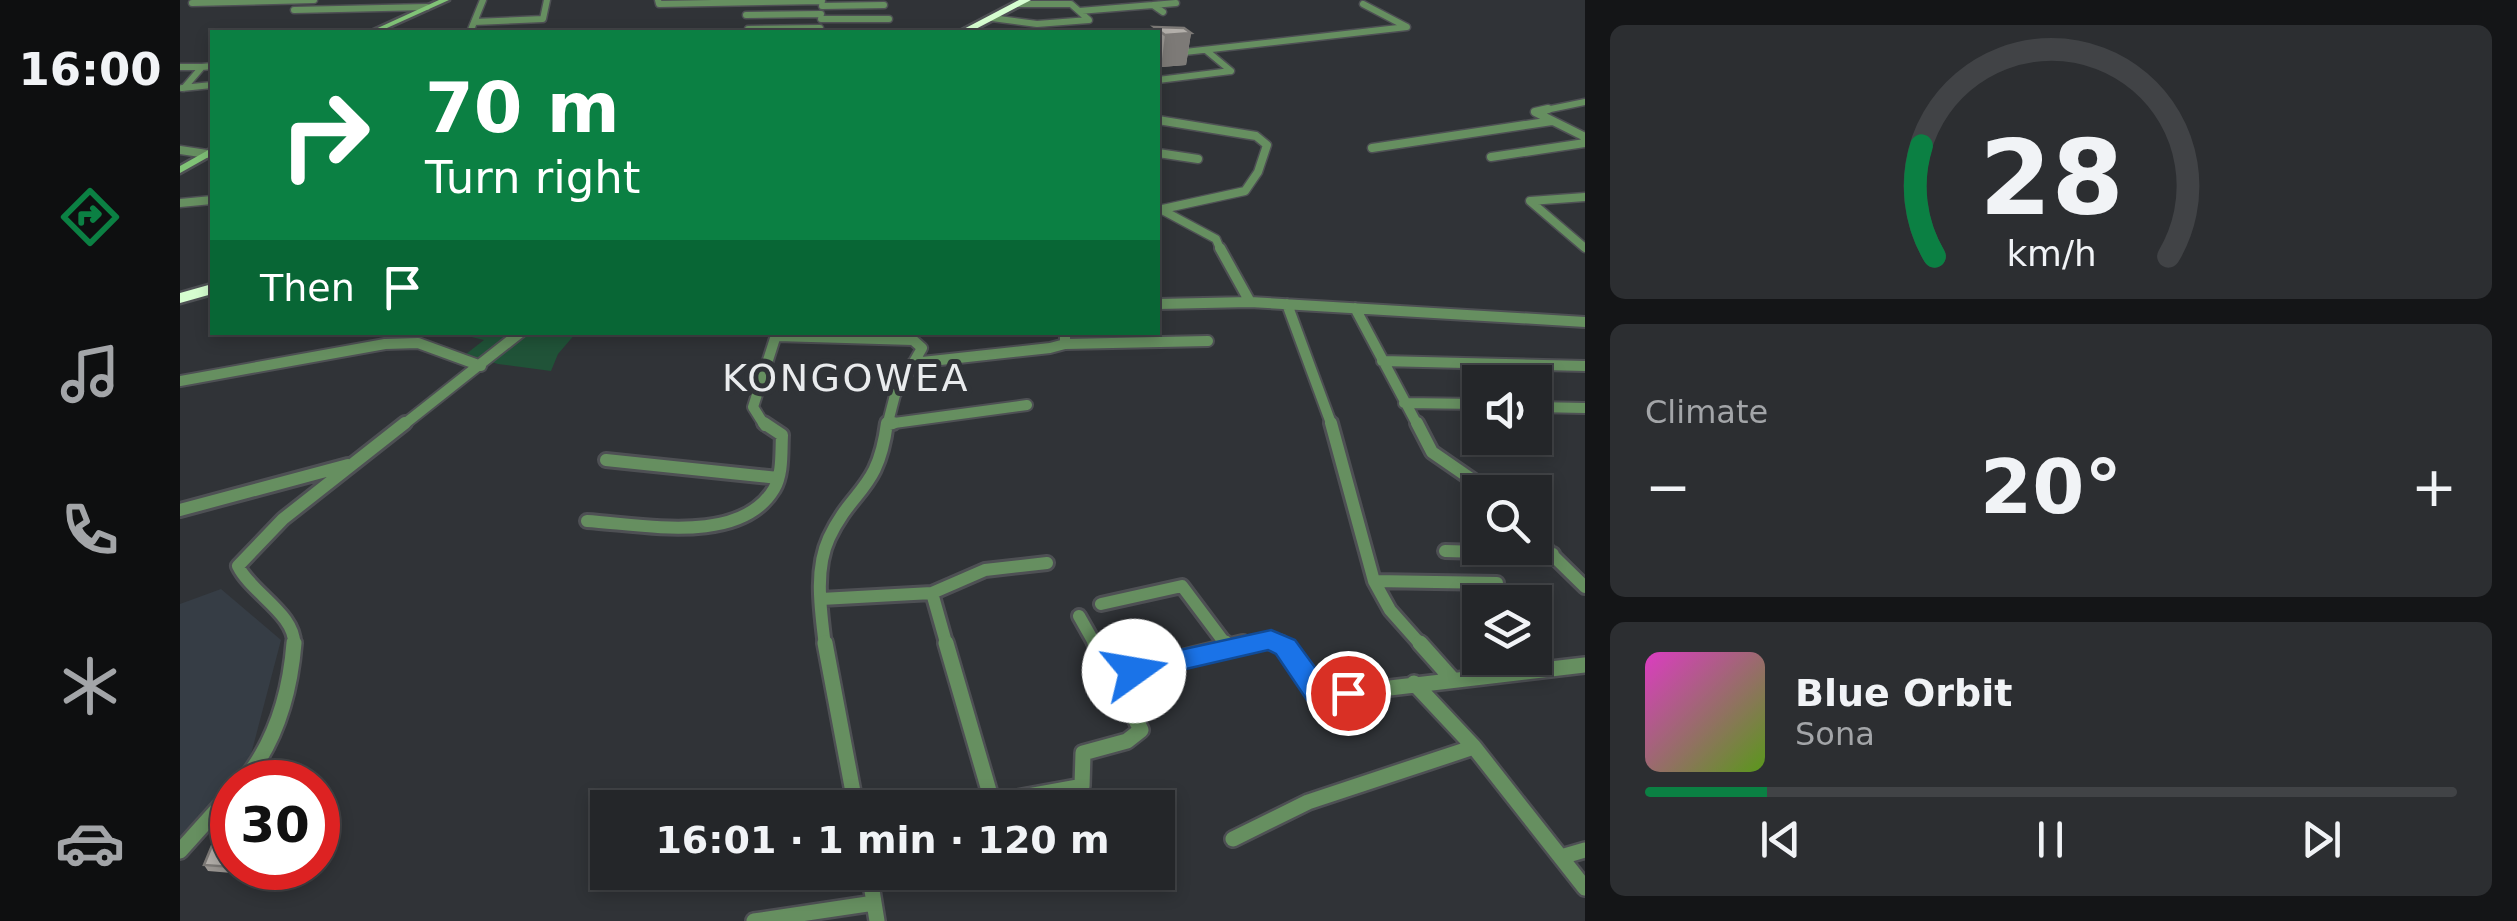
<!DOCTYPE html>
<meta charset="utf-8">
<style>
:root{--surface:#242629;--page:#2c2e31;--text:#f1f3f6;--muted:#a3a5a8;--line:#414346;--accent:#0b8043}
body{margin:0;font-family:"DejaVu Sans",sans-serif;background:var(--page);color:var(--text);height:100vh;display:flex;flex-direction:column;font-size:38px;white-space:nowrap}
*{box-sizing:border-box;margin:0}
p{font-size:32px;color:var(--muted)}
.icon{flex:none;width:55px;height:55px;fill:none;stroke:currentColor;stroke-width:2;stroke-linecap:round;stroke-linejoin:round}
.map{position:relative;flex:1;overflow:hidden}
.panel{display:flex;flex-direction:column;gap:25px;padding:25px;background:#141517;width:932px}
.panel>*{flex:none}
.top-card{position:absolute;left:30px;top:30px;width:950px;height:305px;border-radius:0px;box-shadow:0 5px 15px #0003,0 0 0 2px var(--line);background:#0b8043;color:#fff;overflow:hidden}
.tools{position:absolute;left:1282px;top:365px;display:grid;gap:20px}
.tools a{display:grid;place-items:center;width:90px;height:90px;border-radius:0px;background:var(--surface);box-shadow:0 5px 15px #0003,0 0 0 2px var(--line);font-size:50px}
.speed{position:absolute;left:30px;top:760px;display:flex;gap:20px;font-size:50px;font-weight:700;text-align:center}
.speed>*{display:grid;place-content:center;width:130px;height:130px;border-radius:50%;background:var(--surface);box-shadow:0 5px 15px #0003,0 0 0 2px var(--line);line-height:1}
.speed .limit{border:15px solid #d22;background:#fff;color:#111}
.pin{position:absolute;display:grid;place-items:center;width:85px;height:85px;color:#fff;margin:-42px;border:5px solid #fff;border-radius:50%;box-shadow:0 2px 10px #0007}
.me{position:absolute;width:110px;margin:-55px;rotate:77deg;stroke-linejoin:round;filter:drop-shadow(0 0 8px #0008)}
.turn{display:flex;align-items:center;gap:35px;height:210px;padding:0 50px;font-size:45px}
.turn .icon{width:130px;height:130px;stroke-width:2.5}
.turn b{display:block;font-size:70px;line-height:85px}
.then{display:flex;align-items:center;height:95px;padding:0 50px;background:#0003;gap:20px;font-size:38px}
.big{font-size:75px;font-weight:700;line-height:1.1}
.panel .tile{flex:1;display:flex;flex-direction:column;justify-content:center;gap:15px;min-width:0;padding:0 35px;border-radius:15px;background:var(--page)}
.panel .dial{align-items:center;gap:0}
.dial svg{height:260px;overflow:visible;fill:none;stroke:var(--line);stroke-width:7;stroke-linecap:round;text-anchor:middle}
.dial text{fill:var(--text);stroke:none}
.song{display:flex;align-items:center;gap:30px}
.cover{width:120px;height:120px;border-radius:15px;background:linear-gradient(135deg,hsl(310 70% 55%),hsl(90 70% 35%))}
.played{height:10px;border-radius:5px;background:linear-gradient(90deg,var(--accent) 15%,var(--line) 15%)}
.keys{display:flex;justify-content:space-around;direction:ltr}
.heat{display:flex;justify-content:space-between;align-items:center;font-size:55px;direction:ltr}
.trip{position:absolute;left:410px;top:790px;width:585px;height:100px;border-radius:0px;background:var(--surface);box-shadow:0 5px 15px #0003,0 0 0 2px var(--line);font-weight:700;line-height:100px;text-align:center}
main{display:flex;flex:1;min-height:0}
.menu{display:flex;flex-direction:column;width:180px;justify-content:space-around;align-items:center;background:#0e0f10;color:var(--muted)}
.menu .icon{width:70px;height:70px}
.menu .active{color:var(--accent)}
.menu b{font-size:45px;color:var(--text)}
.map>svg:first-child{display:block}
.built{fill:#363d45}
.green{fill:#205338}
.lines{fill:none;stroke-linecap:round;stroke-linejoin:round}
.street-far4-casing{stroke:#4e5054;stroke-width:9}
.street-far3-casing{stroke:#4e5054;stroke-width:11}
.street-far2-casing{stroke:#4e5054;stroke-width:14}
.street-far1-casing{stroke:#4e5054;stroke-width:18}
.street-casing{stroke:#4e5054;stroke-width:20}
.secondary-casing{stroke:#4e5054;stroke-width:5}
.highway-casing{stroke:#4e5054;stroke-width:5}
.street-far4{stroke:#668f60;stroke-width:6}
.street-far3{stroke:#668f60;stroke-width:8}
.street-far2{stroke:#668f60;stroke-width:10}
.street-far1{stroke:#668f60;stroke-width:12}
.street{stroke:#668f60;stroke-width:15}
.secondary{fill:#81c377;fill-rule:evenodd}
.highway{fill:#d6fed0;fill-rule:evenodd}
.wall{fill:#9a9692}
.shaded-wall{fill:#7d7a77}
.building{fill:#b3afaa;stroke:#7d7a77;stroke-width:2.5}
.route{fill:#1a73e8;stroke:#114b97;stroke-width:2.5}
.labels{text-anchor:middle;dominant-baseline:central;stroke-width:10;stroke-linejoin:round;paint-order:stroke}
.quarter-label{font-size:38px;letter-spacing:2.5px;fill:#e9ebed;stroke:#303337}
</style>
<main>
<nav class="menu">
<b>16:00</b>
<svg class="icon active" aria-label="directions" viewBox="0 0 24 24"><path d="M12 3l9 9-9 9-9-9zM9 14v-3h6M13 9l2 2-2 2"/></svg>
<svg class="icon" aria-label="music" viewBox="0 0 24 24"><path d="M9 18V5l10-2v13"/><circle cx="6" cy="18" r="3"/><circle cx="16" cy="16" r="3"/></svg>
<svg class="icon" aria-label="phone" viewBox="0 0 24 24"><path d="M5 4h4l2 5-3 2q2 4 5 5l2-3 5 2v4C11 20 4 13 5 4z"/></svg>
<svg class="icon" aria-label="climate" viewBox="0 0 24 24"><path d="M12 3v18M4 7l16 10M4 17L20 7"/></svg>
<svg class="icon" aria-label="car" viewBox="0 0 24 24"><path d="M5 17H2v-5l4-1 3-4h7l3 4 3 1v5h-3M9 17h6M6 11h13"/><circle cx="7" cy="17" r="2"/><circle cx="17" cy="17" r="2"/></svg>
</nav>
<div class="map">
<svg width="1405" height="921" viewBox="0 0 1405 921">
<rect width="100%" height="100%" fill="#303337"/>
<path class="built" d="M41 589 101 640 64 781 52 782V794L0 852V604Z"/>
<path class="green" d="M275 333H396L378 354 371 371 318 364 286 354 304 340Z"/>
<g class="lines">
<g class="street-far4-casing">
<path id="street-far4" d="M478 0 479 4 642 1
M12 3 134 0
M973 5 996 3
M642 6 704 5
M114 10 247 7
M899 11 973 5 983 12
M566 15 641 14
M812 18 857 24 909 20 891 4H838
M641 19H709
M294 22 363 19 367 0
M568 29 640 28
M290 32 303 0
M1027 51 1051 71
M978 55 1227 27 1183 4
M0 67H22
M978 80 1051 71
M2 88 32 85
M4 88 22 67 32 66
M1356 112 1405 102"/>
</g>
<g class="street-far3-casing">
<path id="street-far3" d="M1368 109 1355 112 1405 137
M978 120 1076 136 1087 145 1078 172 1065 191 978 210
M1192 148 1372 121
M0 150 27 154
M978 153 1018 159
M1311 157 1405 143
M1405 197 1350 201 1405 248
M0 203 32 200
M982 210 1036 239 1041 251"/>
</g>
<g class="street-far2-casing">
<path id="street-far2" d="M1040 248 1070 302
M978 304 1070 302 1405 322
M1107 304 1152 426
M1175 308 1238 426
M597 336 733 340 742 348 715 395 707 426
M885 344 1028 341
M1202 361 1405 366
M733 363 870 348 885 344V332
M0 381 205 344 238 343 301 366
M1224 403 1300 404
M1355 407 1405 408
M707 424 847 405
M222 426 341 332
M585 426 573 407 597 332"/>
</g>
<g class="street-far1-casing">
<path id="street-far1" d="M1151 423 1194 581 1210 610 1242 646
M1237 423 1252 452 1310 492
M707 424 713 423
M426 460 598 478
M0 510 168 465
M407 521C461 524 560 546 594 489 603 474 601 452 602 435L584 423
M1355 538 1405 587
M1265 551 1373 554
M1194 581 1317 583
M752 593 805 570 867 563
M641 599 752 593 767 646
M921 604 1002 586 1047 646
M899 616 916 646
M114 646C117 615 71 593 58 566L103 519 225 423
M645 646C641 612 634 570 649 538 673 487 698 492 707 423
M1049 646 1085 641 1102 646"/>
</g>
<g class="street-casing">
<path id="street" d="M645 643 676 808
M766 643 812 801
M915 643 933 675
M1045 643 1049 648
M1100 643 1133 689 1150 695 1405 665
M1240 643 1273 680
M1234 683 1294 747 1405 888
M63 782C96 742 110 694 114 643
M783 808 902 786 903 753 947 741 961 730 933 675 1063 643
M1053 839 1128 802 1294 747
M0 851 52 793
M1381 857 1405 850
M689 872 697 921
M574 921 694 903"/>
</g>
<g class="secondary-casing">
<path id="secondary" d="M259 0H269L198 32H189Z
M32 148V155L0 173V166Z"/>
</g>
<g class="highway-casing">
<path id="highway" d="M839 0H851L790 32H778Z
M32 284V294L0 303V293Z"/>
</g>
<use href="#street-far4" class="street-far4"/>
<use href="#street-far3" class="street-far3"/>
<use href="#street-far2" class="street-far2"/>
<use href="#street-far1" class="street-far1"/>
<use href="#street" class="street"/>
<use href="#secondary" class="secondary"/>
<use href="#highway" class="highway"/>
</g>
<path class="wall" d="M974 27 1011 33 1006 65 981 67 978 65V32H974Z
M24 865 66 868 64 874 28 871Z"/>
<path class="shaded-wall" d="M1011 33 1006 65 981 67 985 35Z"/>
<path class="building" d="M974 27 1004 28 1011 33 985 35Z
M36 836 52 837V867L24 865Z"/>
<path class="route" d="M1091 630 1115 640 1145 681 1178 685 1182 693 1178 701 1127 700 1096 654 1088 650 954 681 944 678 940 671 944 663 954 660Z"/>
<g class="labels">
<g class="quarter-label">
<text x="666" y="378">KONGOWEA</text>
</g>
</g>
</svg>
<div class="tools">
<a><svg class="icon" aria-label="sound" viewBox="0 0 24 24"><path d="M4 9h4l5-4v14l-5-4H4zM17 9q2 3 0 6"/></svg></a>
<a><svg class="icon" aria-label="search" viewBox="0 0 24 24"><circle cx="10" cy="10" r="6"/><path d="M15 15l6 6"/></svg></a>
<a><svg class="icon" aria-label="layers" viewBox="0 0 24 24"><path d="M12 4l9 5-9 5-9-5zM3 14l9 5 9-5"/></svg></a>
</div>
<div class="speed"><div class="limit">30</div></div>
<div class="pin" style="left:1168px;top:693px;background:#d93025"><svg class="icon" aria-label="arrive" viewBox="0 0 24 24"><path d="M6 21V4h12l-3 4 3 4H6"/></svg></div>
<svg class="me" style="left:954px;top:671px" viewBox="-20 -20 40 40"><circle r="19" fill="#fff"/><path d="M0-13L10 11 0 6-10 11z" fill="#1a73e8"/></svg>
<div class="trip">16:01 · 1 min · 120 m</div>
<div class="top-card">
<div class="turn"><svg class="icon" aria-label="right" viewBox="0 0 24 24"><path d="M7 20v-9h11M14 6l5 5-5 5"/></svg><div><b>70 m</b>Turn right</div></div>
<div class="then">Then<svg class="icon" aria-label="arrive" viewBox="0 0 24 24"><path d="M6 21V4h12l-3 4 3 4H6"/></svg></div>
</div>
</div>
<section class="panel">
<div class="tile dial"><svg viewBox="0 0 100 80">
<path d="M14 69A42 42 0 1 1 86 69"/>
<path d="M14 69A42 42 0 0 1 10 35" stroke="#0b8043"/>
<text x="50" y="56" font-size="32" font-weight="700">28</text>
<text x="50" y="72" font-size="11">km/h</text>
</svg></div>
<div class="tile"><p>Climate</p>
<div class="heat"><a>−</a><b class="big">20°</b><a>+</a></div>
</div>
<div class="tile">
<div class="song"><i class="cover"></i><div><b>Blue Orbit</b><p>Sona</p></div></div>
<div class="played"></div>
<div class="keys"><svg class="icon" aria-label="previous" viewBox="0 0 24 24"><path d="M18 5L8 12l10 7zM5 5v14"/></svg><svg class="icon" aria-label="pause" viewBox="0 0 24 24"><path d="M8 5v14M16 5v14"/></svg><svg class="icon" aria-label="next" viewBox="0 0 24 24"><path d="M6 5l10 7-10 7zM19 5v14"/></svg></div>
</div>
</section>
</main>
